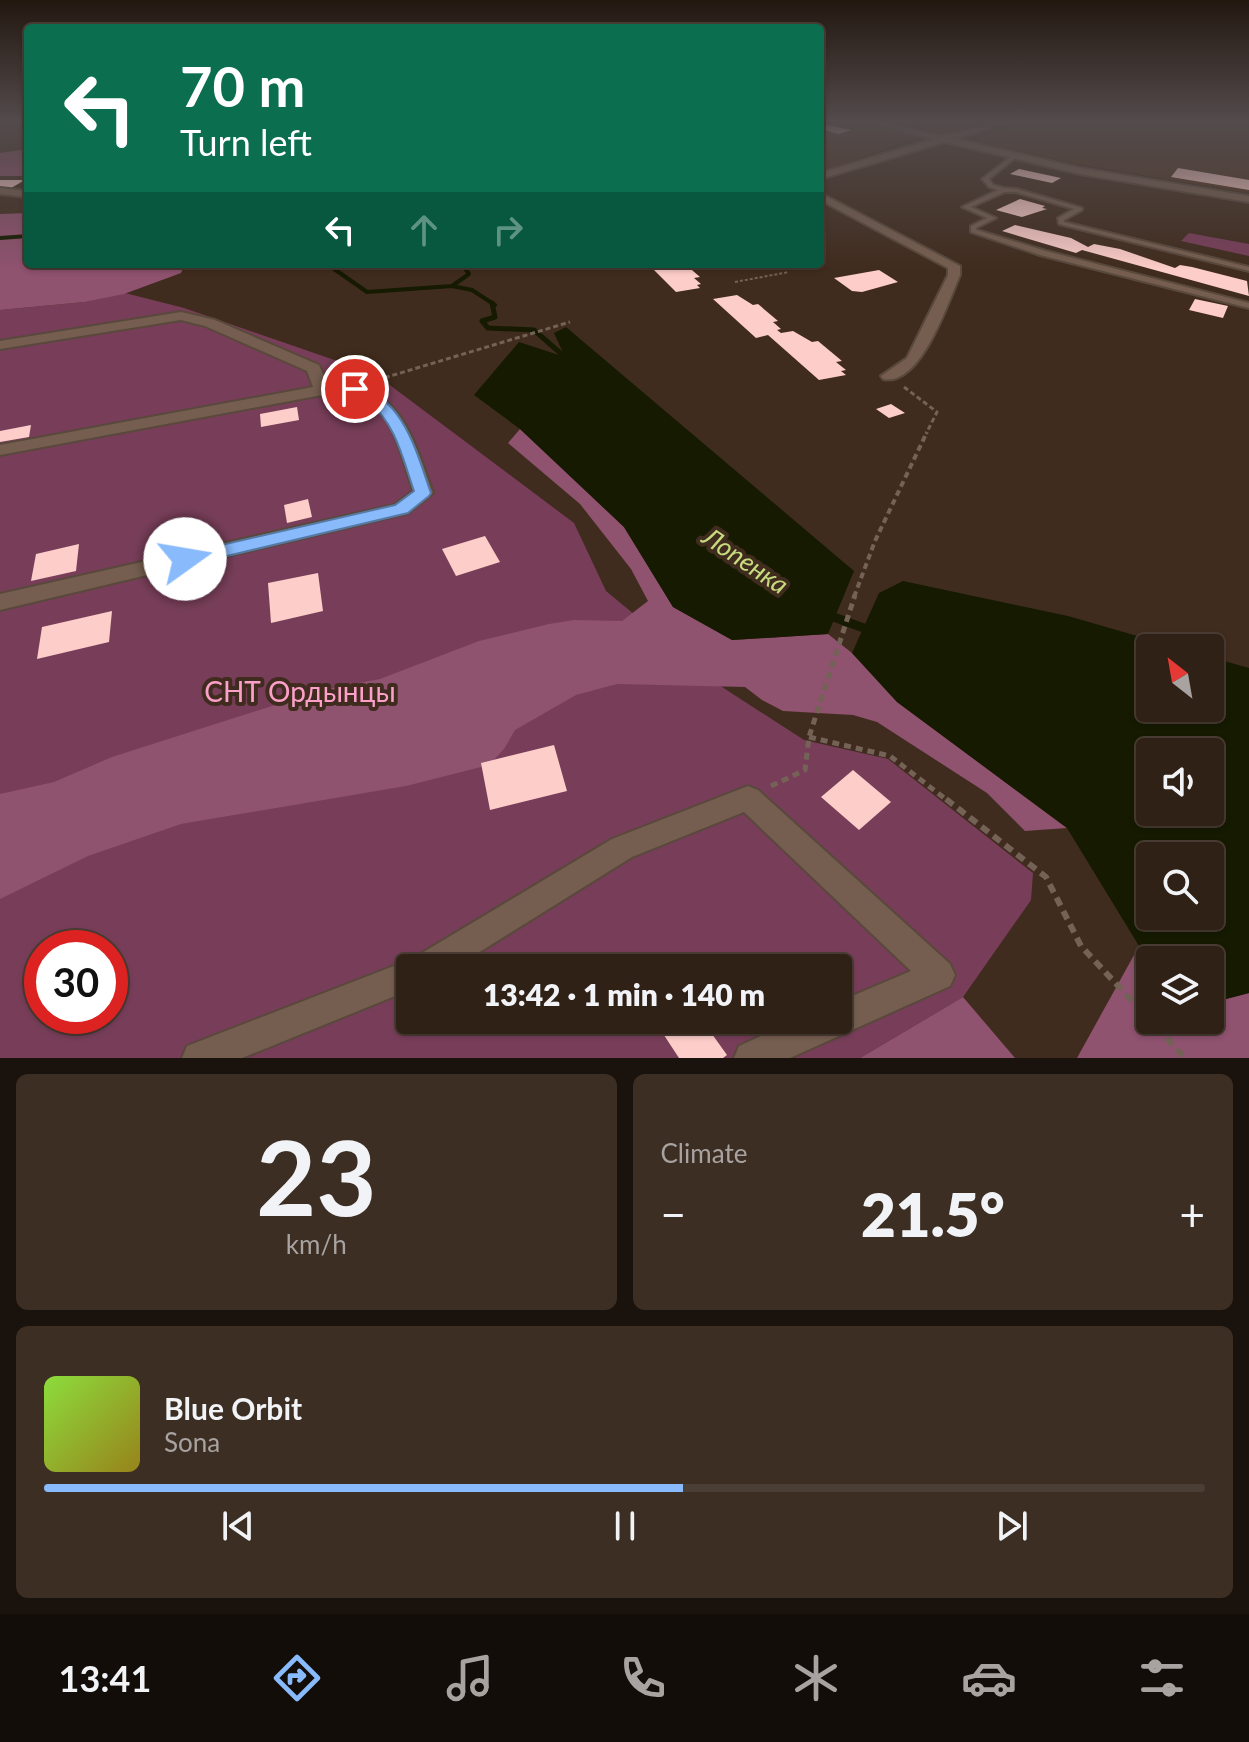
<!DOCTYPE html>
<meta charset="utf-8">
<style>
:root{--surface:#302116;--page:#3c2e23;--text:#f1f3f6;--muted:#a8a3a1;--line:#4b3e35;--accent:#88bafc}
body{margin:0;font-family:Lato,sans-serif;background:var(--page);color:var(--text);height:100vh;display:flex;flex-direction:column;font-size:30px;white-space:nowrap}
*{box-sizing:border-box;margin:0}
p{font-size:26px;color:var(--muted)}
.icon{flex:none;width:44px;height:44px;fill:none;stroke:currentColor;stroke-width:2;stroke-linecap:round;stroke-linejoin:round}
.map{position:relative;height:1058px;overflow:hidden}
.details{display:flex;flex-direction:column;gap:16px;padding:16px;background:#1a120c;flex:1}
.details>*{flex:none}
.banner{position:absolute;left:24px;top:24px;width:800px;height:244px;border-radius:8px;box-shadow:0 2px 6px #0004,0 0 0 2px var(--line);background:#0b6e4f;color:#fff;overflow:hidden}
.needle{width:52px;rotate:329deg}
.buttons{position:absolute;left:1136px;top:634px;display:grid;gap:16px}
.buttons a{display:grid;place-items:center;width:88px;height:88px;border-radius:8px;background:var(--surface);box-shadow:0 2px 6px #0004,0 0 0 2px var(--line);font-size:40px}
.speed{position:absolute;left:24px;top:930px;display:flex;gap:16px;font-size:40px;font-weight:700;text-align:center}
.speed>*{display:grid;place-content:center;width:104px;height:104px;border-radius:50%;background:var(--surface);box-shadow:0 2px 6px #0004,0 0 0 2px var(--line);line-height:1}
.speed .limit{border:12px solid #d22;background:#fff;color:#111}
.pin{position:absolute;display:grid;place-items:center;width:68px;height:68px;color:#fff;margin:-34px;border:4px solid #fff;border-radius:50%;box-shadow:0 2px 8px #0007}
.me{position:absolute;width:88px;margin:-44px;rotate:77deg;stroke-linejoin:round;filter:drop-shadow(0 0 6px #0008)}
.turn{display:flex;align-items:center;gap:28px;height:168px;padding:0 24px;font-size:36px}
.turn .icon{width:104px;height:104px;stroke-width:2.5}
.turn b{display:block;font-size:56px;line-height:68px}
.lanes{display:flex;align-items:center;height:76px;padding:0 24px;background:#0003;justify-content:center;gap:40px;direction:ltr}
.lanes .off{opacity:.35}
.big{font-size:60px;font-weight:800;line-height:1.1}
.details .tile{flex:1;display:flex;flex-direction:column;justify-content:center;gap:12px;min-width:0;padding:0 28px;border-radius:12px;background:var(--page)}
.details .dial{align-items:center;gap:0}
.dial b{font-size:104px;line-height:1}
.song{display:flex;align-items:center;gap:24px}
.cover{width:96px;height:96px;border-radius:12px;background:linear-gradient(135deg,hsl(90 70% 55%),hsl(50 70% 35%))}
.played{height:8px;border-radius:4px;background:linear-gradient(90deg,var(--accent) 55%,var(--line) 55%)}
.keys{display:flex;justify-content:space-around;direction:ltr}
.heat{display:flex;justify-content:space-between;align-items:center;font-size:44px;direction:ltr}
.details .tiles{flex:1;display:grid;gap:16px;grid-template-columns:1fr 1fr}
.tile:last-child{grid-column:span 2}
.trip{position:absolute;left:396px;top:954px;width:456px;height:80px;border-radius:8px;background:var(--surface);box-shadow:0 2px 6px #0004,0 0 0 2px var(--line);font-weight:800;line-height:80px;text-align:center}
.menu{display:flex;height:128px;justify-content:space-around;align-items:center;background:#130d09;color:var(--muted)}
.menu .icon{width:56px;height:56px}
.menu .selected{color:var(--accent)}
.menu b{font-size:36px;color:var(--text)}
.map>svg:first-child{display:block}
.built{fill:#4e3421}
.green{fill:#783e59;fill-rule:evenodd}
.forest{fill:#8f526f}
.water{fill:#151a00;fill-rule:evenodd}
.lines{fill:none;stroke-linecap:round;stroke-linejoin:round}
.stream-far2{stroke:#151a00;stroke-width:4}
.stream-far1{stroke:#151a00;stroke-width:5}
.stream{stroke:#151a00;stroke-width:9}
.building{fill:#fccdc9}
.service-casing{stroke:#59483c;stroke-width:4}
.minor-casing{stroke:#59483c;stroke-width:4}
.path-far4{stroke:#746256;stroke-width:2;stroke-dasharray:3 2;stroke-linecap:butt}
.path-far3{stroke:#746256;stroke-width:3;stroke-dasharray:5 3;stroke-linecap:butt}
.path-far2{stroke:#746256;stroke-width:4;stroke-dasharray:6 4;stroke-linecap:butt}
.path-far1{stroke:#746256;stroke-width:5;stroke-dasharray:7 5;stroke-linecap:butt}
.path{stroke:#746256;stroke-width:6;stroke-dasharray:9 6;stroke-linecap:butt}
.service{fill:#755e4f;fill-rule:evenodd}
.minor{fill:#755e4f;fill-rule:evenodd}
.route{fill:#88bafc;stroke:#5879a4;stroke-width:2}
.labels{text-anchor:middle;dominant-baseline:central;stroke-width:8;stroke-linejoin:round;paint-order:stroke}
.water-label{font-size:26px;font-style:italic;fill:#c6da7e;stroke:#402c1e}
.near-park-label{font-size:28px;fill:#fca0ca;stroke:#402c1e}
</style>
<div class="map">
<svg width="1249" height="1058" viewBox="0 0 1249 1058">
<rect width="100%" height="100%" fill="#402c1e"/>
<path class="built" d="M820 121H856L920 136 820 172Z
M892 121H993L948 133Z
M1028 121H1249V193L1083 165 977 142 979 138Z"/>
<path class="green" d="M1189 233 1249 244V256L1181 241Z
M125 293 184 308 375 374 574 523 606 591 722 687 804 740 888 759 1033 873 1031 900 963 997 860 1058H0V310L85 302ZM42 948H110V1016H42ZM410 968H838V1020H410Z"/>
<path class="forest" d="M28 149V176H0V153Z
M28 213V264H185L181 273 124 294 85 302 0 310V214Z
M520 429 624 527 673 607 732 640 828 634 852 653 897 702 1067 828 1025 831 987 793 877 722 853 715 783 711 762 700 745 687 617 684 576 695 515 730 504 749 489 765 406 786 181 824 88 856 0 899V794L54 782 112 757 322 690 380 679 479 641 549 624 574 620 622 621 648 601 631 569 580 504 508 443Z
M1139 946 1161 960H1150V1020H1210V990L1226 999 1249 993V1058H1077Z
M963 997 1015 1058H860Z"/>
<path class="water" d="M566 327 854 571 828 634 732 640 673 607 624 527 520 429 474 395 519 342 565 357 554 333Z
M903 581 1068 616 1179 648H1150V708H1210V657L1249 668V993L1226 999 1210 990V960H1161L1139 946 1067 828 897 702 852 653 879 593ZM1150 752H1210V812H1150ZM1150 856H1210V916H1150Z"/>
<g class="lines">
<path class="stream-far2" d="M0 238 28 236
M327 264 367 292 452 286
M462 264 469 274 452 286 472 290 495 305"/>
<path class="stream-far1" d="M492 303 495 317 482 321 488 328 534 330 566 358 567 367"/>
<path class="stream" d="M828 615 872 631"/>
</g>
<path class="building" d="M820 123 851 130 839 134 820 129Z
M1178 168 1249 180V190L1171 177Z
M1019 169 1061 178 1052 183 1010 174Z
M0 180H25L11 188H0Z
M1020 199 1045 206 1042 208 1047 209 1022 217 996 210Z
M1015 225 1071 238 1088 247 1094 244 1120 249 1175 268 1180 265 1192 267 1247 281 1249 296 1082 250 1076 253 1002 231Z
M648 264H685L700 277 694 278 701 284 697 285 700 288 676 292Z
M879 270 898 282 862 292 852 291 834 278Z
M737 295 753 305 758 304 778 321 773 322 781 329 777 330 781 333 793 331 812 342 818 341 842 361 836 362 846 370 841 371 846 375 819 380 768 335 756 338 713 299Z
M1195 299 1228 306 1223 318 1189 310Z
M891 404 905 413 889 418 876 409Z
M297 407 299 420 261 427 260 414Z
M31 425 29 437 0 442V431Z
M308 499 312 517 287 523 284 505Z
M485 536 500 562 456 576 442 549Z
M79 544 76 571 31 581 36 554Z
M318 573 323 611 271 623 268 583Z
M112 611 109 642 37 659 42 627Z
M554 745 567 791 490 810 481 763Z
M853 770 891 802 859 830 821 797Z
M665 1020H702L727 1055 723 1058H679L658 1026Z"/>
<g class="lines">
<g class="service-casing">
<path id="service" d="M1013 155 1015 158 989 179 993 185 1004 188 1017 189 1082 208V210L1064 220V222L1249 267V271L1059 224 1058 218 1074 209 1015 192H1005L971 207 996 218 976 228 977 230 1046 251 1249 303V308L1040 255 971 232V226L987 218 962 207 998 190 989 187 982 179Z"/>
</g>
<g class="minor-casing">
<path id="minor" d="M866 121C892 119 923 138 947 135 968 133 987 121 1009 121L956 139 1080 168 1249 196V202L1080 174 945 142 820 179V173L934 139Z
M0 188 28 191V197L0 194Z
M820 193 960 266V275C948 302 921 387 883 379L881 376 907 358 948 275V268L820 200Z
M181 312 215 320 319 365 328 385C399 380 413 437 433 493L408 513 0 610V594L394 505 413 491C403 460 391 402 353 394 343 392 332 394 322 395L0 455V445L313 387 307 371 205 326 181 320 0 349V341Z
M748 786 758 790 950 964 955 975 950 986 790 1058H734L739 1046 796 1020H838V1002L911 971 744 812 632 857 454 968H410V990L242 1058H182L187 1046 412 959 612 839Z"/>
</g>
<path class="path-far4" d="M735 282 789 272"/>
<path class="path-far3" d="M377 380 570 322
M904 387 937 412 926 434"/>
<path class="path-far2" d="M854 597 875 541 927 432"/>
<path class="path-far1" d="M809 737 890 756 948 801
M771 786 805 770 809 737 855 595"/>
<path class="path" d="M946 799 1046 877 1081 946 1185 1058"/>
<use href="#service" class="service"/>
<use href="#minor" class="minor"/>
</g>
<linearGradient id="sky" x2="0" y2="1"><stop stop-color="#231810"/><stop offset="0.45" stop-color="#534b4c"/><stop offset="1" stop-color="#534b4c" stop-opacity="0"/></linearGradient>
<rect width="1249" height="269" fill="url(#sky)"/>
<path class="route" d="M355 385C404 398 416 451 431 493L429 496 408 513 185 566 178 564 176 559 178 555 395 505 414 491C403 460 396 424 369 402 363 396 354 395 348 389Z"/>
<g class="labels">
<g class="water-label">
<text transform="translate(746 560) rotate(34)">Лопенка</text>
</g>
<g class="near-park-label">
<text x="300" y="691">СНТ Ордынцы</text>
</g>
</g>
</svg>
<div class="buttons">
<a><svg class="needle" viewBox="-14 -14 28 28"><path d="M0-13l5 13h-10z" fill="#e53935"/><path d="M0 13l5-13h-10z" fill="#a8a3a1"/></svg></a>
<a><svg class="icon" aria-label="sound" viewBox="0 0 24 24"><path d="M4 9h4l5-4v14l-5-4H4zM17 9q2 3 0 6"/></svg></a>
<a><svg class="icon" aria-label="search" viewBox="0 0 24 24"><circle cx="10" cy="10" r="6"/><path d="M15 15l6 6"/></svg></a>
<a><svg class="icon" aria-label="layers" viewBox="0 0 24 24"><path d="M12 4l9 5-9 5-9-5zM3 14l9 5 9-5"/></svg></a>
</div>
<div class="speed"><div class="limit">30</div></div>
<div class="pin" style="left:355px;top:389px;background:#d93025"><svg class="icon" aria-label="arrive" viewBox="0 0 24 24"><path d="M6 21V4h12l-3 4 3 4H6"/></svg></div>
<svg class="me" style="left:185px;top:559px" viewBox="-20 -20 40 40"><circle r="19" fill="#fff"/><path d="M0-13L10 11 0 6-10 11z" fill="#88bafc"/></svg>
<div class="trip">13:42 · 1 min · 140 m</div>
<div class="banner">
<div class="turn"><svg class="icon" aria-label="left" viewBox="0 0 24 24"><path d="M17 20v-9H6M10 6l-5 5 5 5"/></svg><div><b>70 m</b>Turn left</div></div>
<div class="lanes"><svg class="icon" aria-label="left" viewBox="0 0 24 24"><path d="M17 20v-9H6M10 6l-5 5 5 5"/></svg><svg class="icon off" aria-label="ahead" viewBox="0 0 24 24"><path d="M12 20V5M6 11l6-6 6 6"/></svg><svg class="icon off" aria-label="right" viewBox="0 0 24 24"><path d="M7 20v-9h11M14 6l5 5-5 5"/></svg></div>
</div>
</div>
<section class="details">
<div class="tiles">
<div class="tile dial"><b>23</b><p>km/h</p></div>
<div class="tile"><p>Climate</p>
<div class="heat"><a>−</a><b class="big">21.5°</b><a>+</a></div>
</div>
<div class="tile">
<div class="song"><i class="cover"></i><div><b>Blue Orbit</b><p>Sona</p></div></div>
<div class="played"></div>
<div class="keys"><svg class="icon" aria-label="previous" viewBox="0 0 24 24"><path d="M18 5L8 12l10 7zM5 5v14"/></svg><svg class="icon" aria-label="pause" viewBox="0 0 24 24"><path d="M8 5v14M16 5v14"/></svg><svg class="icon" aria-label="next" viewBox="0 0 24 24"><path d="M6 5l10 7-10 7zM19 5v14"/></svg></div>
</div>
</div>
</section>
<nav class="menu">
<b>13:41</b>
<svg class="icon selected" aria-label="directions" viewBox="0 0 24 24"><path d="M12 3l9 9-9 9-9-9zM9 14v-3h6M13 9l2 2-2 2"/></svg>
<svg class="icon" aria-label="music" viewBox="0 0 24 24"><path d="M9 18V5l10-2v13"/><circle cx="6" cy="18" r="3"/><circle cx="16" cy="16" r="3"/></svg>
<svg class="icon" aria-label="phone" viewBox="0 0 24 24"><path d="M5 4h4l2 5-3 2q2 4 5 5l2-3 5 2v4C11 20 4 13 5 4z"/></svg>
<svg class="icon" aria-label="climate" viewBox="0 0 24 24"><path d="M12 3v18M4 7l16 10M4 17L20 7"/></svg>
<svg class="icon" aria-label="car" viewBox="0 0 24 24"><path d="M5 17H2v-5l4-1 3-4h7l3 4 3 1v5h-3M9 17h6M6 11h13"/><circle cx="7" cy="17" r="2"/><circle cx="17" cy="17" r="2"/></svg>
<svg class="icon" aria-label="filters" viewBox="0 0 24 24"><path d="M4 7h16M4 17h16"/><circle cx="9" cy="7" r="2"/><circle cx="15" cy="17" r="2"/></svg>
</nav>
